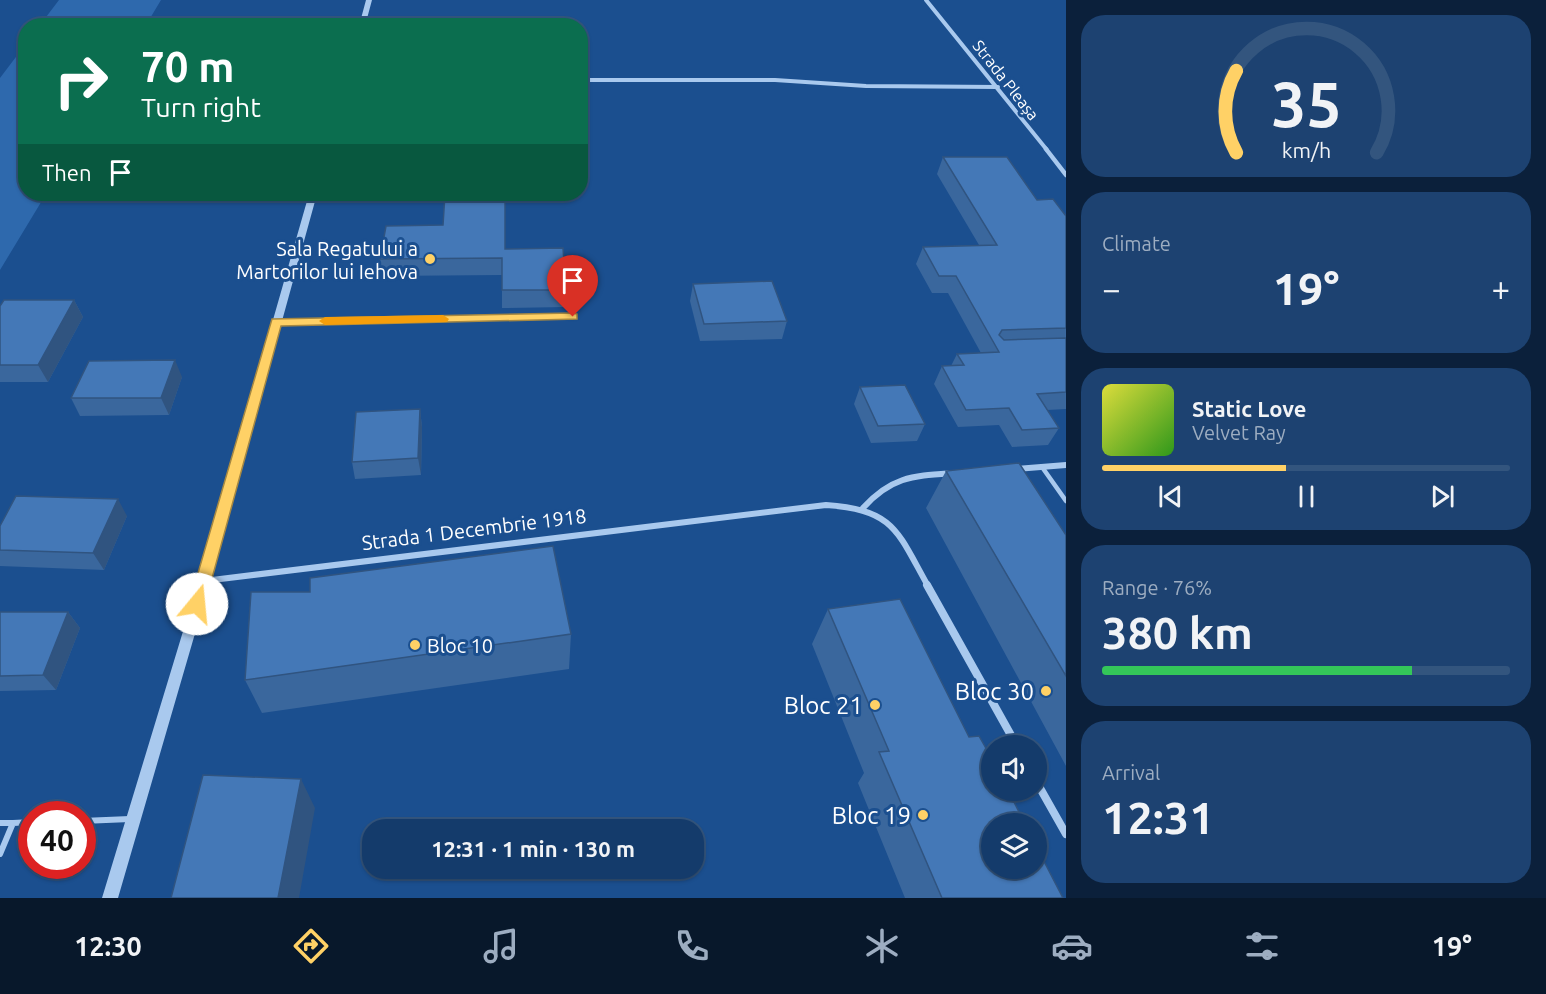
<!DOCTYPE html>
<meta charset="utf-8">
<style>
:root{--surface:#143b6b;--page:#1d4271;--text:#f1f3f6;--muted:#9dadc1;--line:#33557e;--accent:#ffd166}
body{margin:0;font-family:Ubuntu,sans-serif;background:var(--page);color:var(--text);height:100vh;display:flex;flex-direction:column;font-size:22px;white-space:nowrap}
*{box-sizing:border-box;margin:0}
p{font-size:20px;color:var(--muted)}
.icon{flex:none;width:33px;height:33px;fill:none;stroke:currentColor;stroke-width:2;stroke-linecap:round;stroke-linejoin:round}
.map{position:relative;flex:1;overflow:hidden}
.drawer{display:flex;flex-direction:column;gap:15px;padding:15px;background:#0b203b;width:480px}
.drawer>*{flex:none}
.top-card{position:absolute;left:18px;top:18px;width:570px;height:183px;border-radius:24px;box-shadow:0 2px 4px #0004,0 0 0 2px var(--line);background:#0b6e4f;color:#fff;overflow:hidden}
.fabs{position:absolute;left:981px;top:735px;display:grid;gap:12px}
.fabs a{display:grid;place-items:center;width:66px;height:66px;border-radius:50%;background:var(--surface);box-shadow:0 2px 4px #0004,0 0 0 2px var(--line);font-size:30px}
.speed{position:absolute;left:18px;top:801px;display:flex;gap:12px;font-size:30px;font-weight:700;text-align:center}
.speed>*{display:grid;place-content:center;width:78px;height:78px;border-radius:50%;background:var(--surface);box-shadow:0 2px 4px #0004,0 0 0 2px var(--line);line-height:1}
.speed .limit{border:9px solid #d22;background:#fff;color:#111}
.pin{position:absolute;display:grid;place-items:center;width:51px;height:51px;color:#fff;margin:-62px -26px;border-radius:50% 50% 50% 0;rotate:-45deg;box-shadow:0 0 6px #0007}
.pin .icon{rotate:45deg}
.me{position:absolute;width:66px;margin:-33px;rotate:17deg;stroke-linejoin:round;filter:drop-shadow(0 0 4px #0008)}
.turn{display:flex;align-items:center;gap:21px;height:126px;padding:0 24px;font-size:27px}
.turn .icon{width:78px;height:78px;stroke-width:2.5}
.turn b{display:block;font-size:42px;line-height:51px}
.then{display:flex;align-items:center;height:57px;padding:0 24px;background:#0003;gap:12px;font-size:22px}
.big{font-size:45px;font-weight:700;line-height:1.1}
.drawer .widget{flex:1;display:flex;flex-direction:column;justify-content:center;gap:9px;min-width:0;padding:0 21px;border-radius:24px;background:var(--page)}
.drawer .dial{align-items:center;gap:0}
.dial svg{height:156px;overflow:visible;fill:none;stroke:var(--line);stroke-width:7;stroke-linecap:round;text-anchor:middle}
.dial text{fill:var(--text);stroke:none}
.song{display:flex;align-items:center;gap:18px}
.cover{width:72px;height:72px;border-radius:9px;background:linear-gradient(135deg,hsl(60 70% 55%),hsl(110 70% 35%))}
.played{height:6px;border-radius:3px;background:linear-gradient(90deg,var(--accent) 45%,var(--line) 45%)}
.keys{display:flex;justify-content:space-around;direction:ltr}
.heat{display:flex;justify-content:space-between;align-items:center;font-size:33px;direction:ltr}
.charge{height:9px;border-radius:4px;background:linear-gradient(90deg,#34c759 76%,var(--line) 0)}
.trip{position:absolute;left:362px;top:819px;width:342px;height:60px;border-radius:24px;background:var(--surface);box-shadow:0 2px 4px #0004,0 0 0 2px var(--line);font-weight:700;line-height:60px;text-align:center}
.dock{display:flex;height:96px;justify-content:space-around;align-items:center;background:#08182b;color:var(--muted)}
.dock .icon{width:42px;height:42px}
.dock .on{color:var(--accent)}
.dock b{font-size:27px;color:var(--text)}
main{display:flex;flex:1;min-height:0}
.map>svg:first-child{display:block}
.green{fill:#2e69ad}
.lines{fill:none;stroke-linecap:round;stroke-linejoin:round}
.service-far1{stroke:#a9c9ee;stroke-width:4.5}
.service{stroke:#a9c9ee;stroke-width:6}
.minor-far3{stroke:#a9c9ee;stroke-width:4}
.minor-far2{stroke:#a9c9ee;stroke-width:4.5}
.minor-far1{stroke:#a9c9ee;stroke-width:6}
.minor{stroke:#a9c9ee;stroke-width:8}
.tertiary{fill:#a9c9ee;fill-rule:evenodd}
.wall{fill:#3a679d}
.shaded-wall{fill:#305480}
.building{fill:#4478b7;stroke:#305480;stroke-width:1.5}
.route{fill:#ffd166;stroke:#a68842;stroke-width:1.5}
.slow{fill:#f59e0b}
.poi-dot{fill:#ffd166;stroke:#1b4f8f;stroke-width:2}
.labels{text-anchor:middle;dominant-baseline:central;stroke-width:6;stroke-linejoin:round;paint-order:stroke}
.far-street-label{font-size:16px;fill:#fff;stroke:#1b4f8f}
.poi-label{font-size:20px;fill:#fff;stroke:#1b4f8f;text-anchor:end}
.street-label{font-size:20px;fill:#fff;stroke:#1b4f8f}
.near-poi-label{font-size:24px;fill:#fff;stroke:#1b4f8f;text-anchor:end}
</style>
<main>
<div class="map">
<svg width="1066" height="898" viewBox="0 0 1066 898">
<rect width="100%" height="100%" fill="#1b4f8f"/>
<path class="green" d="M59 0H161L146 25H40Z
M25 45 26 194H46L0 270V78Z"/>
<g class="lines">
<path class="service-far1" d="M1042 467 1066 501"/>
<path class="service" d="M82 821 130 819
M0 823H13
M0 854 13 823 32 822"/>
<path class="minor-far3" d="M926 0 1047 150
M580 80H775L866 86 998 87"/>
<path class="minor-far2" d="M1046 149 1066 175
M276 322 573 317"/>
<path class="minor-far1" d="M1016 469 1066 465
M863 508C891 477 912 476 952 473
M204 581 826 505C895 510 897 531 928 586"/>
<path class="minor" d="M927 585 1017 746
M1036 781 1066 834"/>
<path class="tertiary" d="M366 0H372L365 26H359Z
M309 194H317L210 582 118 898H102L198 582Z"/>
</g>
<path class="wall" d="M943 157 1037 200 1066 216V409L1047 410 1059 428 1048 445 1012 447 999 425 958 427 934 384 942 366H951L957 354 981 353 948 293H932L916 264 923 247 979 245 937 174Z
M505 249 566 290V307L502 308V275L383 276 380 259Z
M693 284 787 321 782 339 700 341 690 301Z
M74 300 83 317 48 382H0V306Z
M182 377 169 415 80 416 71 398Z
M860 387 925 424 917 441 871 443 854 404Z
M420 409 422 427 421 475 355 479 352 462Z
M946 471 1066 535V766L926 508Z
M127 516 104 570 0 566V526Z
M828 609 969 737 1063 898H905L858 783 864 773 812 644Z
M0 612H68L80 628 56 690 0 691Z
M571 634 569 669 262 713 245 680Z"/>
<path class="shaded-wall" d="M74 300 83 317 48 382 38 365Z
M175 360 182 377 169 415 161 398Z
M420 409 422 427 421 475 418 458Z
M118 499 127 516 104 570 93 553Z
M68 612 80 628 56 690 43 675Z
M301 779 315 808 299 898H278Z"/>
<path class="building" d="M943 157H1007L1037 200 1053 199 1066 216V328L1002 330 999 335 1004 340 1066 338V392L1037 394 1059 428 1022 430 1009 408 966 410 942 366 964 365 957 354 999 352 956 276H939L923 247 997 245Z
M445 194H505V249L563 248 566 290H502V258L380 259 386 226 443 225Z
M772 281 787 321 704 324 693 284Z
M4 300H74L38 365H0V306Z
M175 360 161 398H71L89 361Z
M905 385 925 424 878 426 860 387Z
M420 409 418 458 352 462 356 412Z
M1019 463 1066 535V676L946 471Z
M16 496 118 499 93 553 0 550V526Z
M553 546 571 634 245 680 251 592H310V578Z
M900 599 969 737 979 736 992 759V790H1008L1025 824H992V868H1036V846L1063 898H942L879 752 889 751 828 609Z
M0 612H68L43 675 0 676Z
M203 775 301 779 278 898H171Z"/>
<path class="route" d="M573 313 577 314V319L281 326 205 604 202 609 197 611 191 609 189 604 272 319Z"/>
<path class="slow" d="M443 315 449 319 447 322 325 325 319 321 325 317Z"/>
<g class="poi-dot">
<circle cx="430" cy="259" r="6"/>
<circle cx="415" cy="645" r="6"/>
<circle cx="1046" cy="691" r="6"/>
<circle cx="875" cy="705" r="6"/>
<circle cx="923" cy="815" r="6"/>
</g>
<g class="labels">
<g class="far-street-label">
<text transform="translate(1006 80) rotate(52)">Strada Pleașa</text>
</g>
<g class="poi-label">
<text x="418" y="248">Sala Regatului a<tspan x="418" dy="23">Martorilor lui Iehova</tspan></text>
<text x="427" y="645" text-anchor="start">Bloc 10</text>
</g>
<g class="street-label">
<text transform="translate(474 529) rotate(-7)">Strada 1 Decembrie 1918</text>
</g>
<g class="near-poi-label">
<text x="1034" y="691">Bloc 30</text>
<text x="863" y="705">Bloc 21</text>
<text x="911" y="815">Bloc 19</text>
</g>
</g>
</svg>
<div class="fabs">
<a><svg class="icon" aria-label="sound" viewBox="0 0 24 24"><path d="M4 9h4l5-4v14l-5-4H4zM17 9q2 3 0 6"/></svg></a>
<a><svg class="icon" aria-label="layers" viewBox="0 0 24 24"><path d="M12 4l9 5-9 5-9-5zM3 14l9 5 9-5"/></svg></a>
</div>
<div class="speed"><div class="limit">40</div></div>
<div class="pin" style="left:573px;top:317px;background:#d93025"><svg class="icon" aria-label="arrive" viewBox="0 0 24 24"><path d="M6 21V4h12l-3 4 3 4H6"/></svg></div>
<svg class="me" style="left:197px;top:604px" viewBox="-20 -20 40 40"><circle r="19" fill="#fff"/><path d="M0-13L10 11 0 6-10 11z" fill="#ffd166"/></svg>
<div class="trip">12:31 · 1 min · 130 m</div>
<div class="top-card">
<div class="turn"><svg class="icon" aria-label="right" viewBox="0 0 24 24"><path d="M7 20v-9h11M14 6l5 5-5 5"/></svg><div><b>70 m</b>Turn right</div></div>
<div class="then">Then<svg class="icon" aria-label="arrive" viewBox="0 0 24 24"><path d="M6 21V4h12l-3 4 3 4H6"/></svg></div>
</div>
</div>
<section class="drawer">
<div class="widget dial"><svg viewBox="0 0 100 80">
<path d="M14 69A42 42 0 1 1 86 69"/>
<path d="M14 69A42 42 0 0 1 14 27" stroke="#ffd166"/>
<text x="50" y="56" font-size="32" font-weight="700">35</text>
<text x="50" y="72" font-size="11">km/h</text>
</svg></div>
<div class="widget"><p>Climate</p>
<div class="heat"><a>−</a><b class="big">19°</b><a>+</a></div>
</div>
<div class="widget">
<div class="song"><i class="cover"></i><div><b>Static Love</b><p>Velvet Ray</p></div></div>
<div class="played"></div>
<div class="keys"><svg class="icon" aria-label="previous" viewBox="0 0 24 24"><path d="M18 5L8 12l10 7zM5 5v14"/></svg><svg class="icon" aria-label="pause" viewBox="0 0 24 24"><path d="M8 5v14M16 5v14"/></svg><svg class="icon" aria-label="next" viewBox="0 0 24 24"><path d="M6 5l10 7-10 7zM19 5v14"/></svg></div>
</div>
<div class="widget"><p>Range · 76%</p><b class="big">380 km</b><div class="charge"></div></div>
<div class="widget"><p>Arrival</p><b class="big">12:31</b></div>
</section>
</main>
<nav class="dock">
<b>12:30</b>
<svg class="icon on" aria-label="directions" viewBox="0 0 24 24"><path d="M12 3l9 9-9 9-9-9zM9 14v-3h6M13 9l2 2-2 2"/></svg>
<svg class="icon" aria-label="music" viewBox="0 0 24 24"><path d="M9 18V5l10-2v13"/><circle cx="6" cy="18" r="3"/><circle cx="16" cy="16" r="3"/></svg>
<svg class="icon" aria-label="phone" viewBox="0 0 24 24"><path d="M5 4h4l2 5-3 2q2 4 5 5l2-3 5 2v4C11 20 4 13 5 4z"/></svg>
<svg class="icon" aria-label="climate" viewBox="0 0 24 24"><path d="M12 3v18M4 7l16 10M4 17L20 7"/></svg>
<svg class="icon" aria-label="car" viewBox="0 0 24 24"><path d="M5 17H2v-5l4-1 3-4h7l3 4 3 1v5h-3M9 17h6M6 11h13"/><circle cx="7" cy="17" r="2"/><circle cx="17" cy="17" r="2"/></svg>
<svg class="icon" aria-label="filters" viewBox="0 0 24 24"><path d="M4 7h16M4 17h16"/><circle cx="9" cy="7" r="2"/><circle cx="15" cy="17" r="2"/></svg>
<b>19°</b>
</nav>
